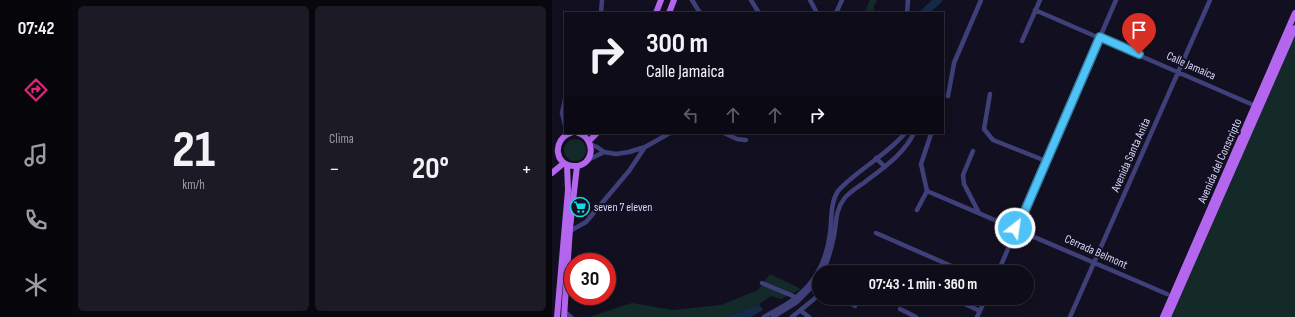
<!DOCTYPE html>
<html lang="es">
<meta charset="utf-8">
<style>
:root{--surface:#0e0c18;--page:#1c1a25;--text:#f1f3f6;--muted:#9b9ba2;--line:#2e2c37;--accent:#db2777}
body{margin:0;font-family:"Sofia Sans Condensed",sans-serif;background:var(--page);color:var(--text);height:100vh;display:flex;flex-direction:column;font-size:15px;white-space:nowrap}
*{box-sizing:border-box;margin:0}
p{font-size:13px;color:var(--muted)}
.icon{flex:none;width:22px;height:22px;fill:none;stroke:currentColor;stroke-width:2;stroke-linecap:round;stroke-linejoin:round}
.map{position:relative;flex:1;overflow:hidden}
.drawer{display:flex;flex-direction:column;gap:6px;padding:6px;background:#08070d;width:480px}
.drawer>*{flex:none}
.top-card{position:absolute;left:12px;top:12px;width:380px;height:122px;border-radius:0px;box-shadow:0 2px 10px #0003,0 0 0 1px var(--line);background:#0e0c18;color:var(--text);overflow:hidden}
.speed{position:absolute;left:12px;top:253px;display:flex;gap:8px;font-size:20px;font-weight:700;text-align:center}
.speed>*{display:grid;place-content:center;width:52px;height:52px;border-radius:50%;background:var(--surface);box-shadow:0 2px 10px #0003,0 0 0 1px var(--line);line-height:1}
.speed .limit{border:6px solid #d22;background:#fff;color:#111}
.pin{position:absolute;display:grid;place-items:center;width:34px;height:34px;color:#fff;margin:-41px -17px;border-radius:50% 50% 50% 0;rotate:-45deg;box-shadow:0 0 4px #0007}
.pin .icon{rotate:45deg}
.me{position:absolute;width:44px;margin:-22px;rotate:30deg;stroke-linejoin:round;filter:drop-shadow(0 0 3px #0008)}
.turn{display:flex;align-items:center;gap:14px;height:84px;padding:0 16px;font-size:18px}
.turn .icon{width:52px;height:52px;stroke-width:2.5}
.turn b{display:block;font-size:28px;line-height:34px}
.lanes{display:flex;align-items:center;height:38px;padding:0 16px;background:#0003;justify-content:center;gap:20px;direction:ltr}
.lanes .off{opacity:.35}
.big{font-size:30px;font-weight:700;line-height:1.1}
.drawer .tile{flex:1;display:flex;flex-direction:column;justify-content:center;gap:6px;min-width:0;padding:0 14px;border-radius:6px;background:var(--page)}
.drawer .dial{align-items:center;gap:0}
.dial b{font-size:52px;line-height:1}
.heat{display:flex;justify-content:space-between;align-items:center;font-size:22px;direction:ltr}
.drawer .tiles{flex:1;display:grid;gap:6px;grid-template-columns:repeat(2,1fr)}
.trip{position:absolute;left:260px;top:265px;width:222px;height:40px;border-radius:20px;background:var(--surface);box-shadow:0 2px 10px #0003,0 0 0 1px var(--line);font-weight:700;line-height:40px;text-align:center}
main{display:flex;flex:1;min-height:0}
.tabs{display:flex;flex-direction:column;width:72px;justify-content:space-around;align-items:center;background:#06050a;color:var(--muted)}
.tabs .icon{width:28px;height:28px}
.tabs .current{color:var(--accent)}
.tabs b{font-size:18px;color:var(--text)}
.map>svg:first-child{display:block}
.green{fill:#132a28}
.water{fill:#152a45}
.lines{fill:none;stroke-linecap:round;stroke-linejoin:round}
.river{stroke:#152a45;stroke-width:8}
.minor{stroke:#3f407a;stroke-width:4.5}
.major{stroke:#b566ef;stroke-width:6}
.route-casing{stroke:#337fa1;stroke-width:10}
.route{stroke:#4fc3f7;stroke-width:7}
.labels{text-anchor:middle;dominant-baseline:central;stroke-width:4;stroke-linejoin:round;paint-order:stroke}
.street-label{font-size:12px;fill:#d6d3fa;stroke:#121020}
.poi-label{font-size:12px;fill:#d6d3fa;stroke:#121020;text-anchor:start}
</style>
<main>
<nav class="tabs">
<b>07:42</b>
<svg class="icon current" aria-label="directions" viewBox="0 0 24 24"><path d="M12 3l9 9-9 9-9-9zM9 14v-3h6M13 9l2 2-2 2"/></svg>
<svg class="icon" aria-label="music" viewBox="0 0 24 24"><path d="M9 18V5l10-2v13"/><circle cx="6" cy="18" r="3"/><circle cx="16" cy="16" r="3"/></svg>
<svg class="icon" aria-label="phone" viewBox="0 0 24 24"><path d="M5 4h4l2 5-3 2q2 4 5 5l2-3 5 2v4C11 20 4 13 5 4z"/></svg>
<svg class="icon" aria-label="climate" viewBox="0 0 24 24"><path d="M12 3v18M4 7l16 10M4 17L20 7"/></svg>
</nav>
<section class="drawer">
<div class="tiles">
<div class="tile dial"><b>21</b><p>km/h</p></div>
<div class="tile"><p>Clima</p>
<div class="heat"><a>−</a><b class="big">20°</b><a>+</a></div>
</div>
</div>
</section>
<div class="map">
<svg width="743" height="317" viewBox="0 0 743 317">
<rect width="100%" height="100%" fill="#121020"/>
<path class="green" d="M318 0H325L322 6V13H314L313 11Z
M743 35V317H618Z
M12 150a11 11 0 1 1 22 0a11 11 0 1 1-22 0Z
M218 274 249 289 229 299 219 296 207 304 173 317H40V316L80 303 121 310 169 305 206 290Z"/>
<path class="water" d="M207 304 211 310 199 317H173Z"/>
<g class="lines">
<path class="river" d="M372 13 386 0"/>
<path class="minor" d="M140 0 148 13
M199 0 207 13
M258 0 265 13
M483 10 699 104
M49 13 50 0
M284 13 290 0
M355 13 356 0
M470 41 488 0
M438 94 432 129 441 140 494 161
M396 96 402 63 429 0
M13 100 10 113 13 125
M172 133 185 139 194 140
M38 144 45 147 52 152
M421 151 411 175 412 184 427 213
M324 158 333 167
M36 160 52 152 64 154 77 152 93 147 118 133
M375 191 615 294
M375 191 369 164 379 134
M365 210 375 191
M18 231 34 222 77 171 93 147
M324 233 413 272
M271 272C275 262 279 251 281 240 285 226 282 212 292 199 297 192 306 187 313 182 331 168 352 154 362 133
M446 272 564 0
M210 283 241 296 244 301
M291 298 303 306
M400 298 428 311
M348 309 364 317
M249 311 257 317
M13 312 19 317
M212 317C222 311 234 306 243 298 264 282 275 258 278 233 280 219 278 203 286 191 292 184 300 178 306 173 322 160 340 149 353 133
M221 317 245 302 267 280
M240 317 267 295
M425 317 434 298
M518 317 658 0"/>
<path class="major" d="M104 13 109 0
M117 13 122 0
M19 133C0 139 2 166 22 166 42 167 45 139 26 133
M37 141 45 133
M0 173 12 163
M5 317 16 190 15 165
M12 317 18 228 25 166
M611 317 743 13
M616 317 743 28"/>
</g>
<g class="lines">
<g class="route-casing">
<path id="route" d="M463 228 465 229 548 37 587 54"/>
</g>
<use href="#route" class="route"/>
</g>
<defs>
<g id="supermarket-ring" transform="scale(1)"><circle r="9.5" fill="#121020" stroke="#18d8e2" stroke-width="1.5"/><path d="M-6-5.5h2.5l.6 2H6L4.5 2H-2.5L-4.4-4H-6ZM-1.5 3.2a1.3 1.3 0 1 0 .1 0ZM3 3.2a1.3 1.3 0 1 0 .1 0Z" fill="#18d8e2"/></g>
</defs>
<g fill-rule="evenodd">
<use href="#supermarket-ring" x="28" y="207"/>
</g>
<g class="labels">
<g class="street-label">
<text transform="translate(639 66) rotate(24)">Calle Jamaica</text>
<text transform="translate(579 155) rotate(-66)">Avenida Santa Anita</text>
<text transform="translate(668 161) rotate(-66)">Avenida del Conscripto</text>
<text transform="translate(544 252) rotate(24)">Cerrada Belmont</text>
</g>
<g class="poi-label">
<text x="42" y="207">seven 7 eleven</text>
</g>
</g>
</svg>
<div class="speed"><div class="limit">30</div></div>
<div class="pin" style="left:587px;top:54px;background:#d93025"><svg class="icon" aria-label="arrive" viewBox="0 0 24 24"><path d="M6 21V4h12l-3 4 3 4H6"/></svg></div>
<svg class="me" style="left:463px;top:228px" viewBox="-20 -20 40 40"><circle r="17" fill="#4fc3f7" stroke="#fff" stroke-width="3"/><path d="M0-11L8 9 0 5-8 9z" fill="#fff"/></svg>
<div class="trip">07:43 · 1 min · 360 m</div>
<div class="top-card">
<div class="turn"><svg class="icon" aria-label="right" viewBox="0 0 24 24"><path d="M7 20v-9h11M14 6l5 5-5 5"/></svg><div><b>300 m</b>Calle Jamaica</div></div>
<div class="lanes"><svg class="icon off" aria-label="left" viewBox="0 0 24 24"><path d="M17 20v-9H6M10 6l-5 5 5 5"/></svg><svg class="icon off" aria-label="ahead" viewBox="0 0 24 24"><path d="M12 20V5M6 11l6-6 6 6"/></svg><svg class="icon off" aria-label="ahead" viewBox="0 0 24 24"><path d="M12 20V5M6 11l6-6 6 6"/></svg><svg class="icon" aria-label="right" viewBox="0 0 24 24"><path d="M7 20v-9h11M14 6l5 5-5 5"/></svg></div>
</div>
</div>
</main>
